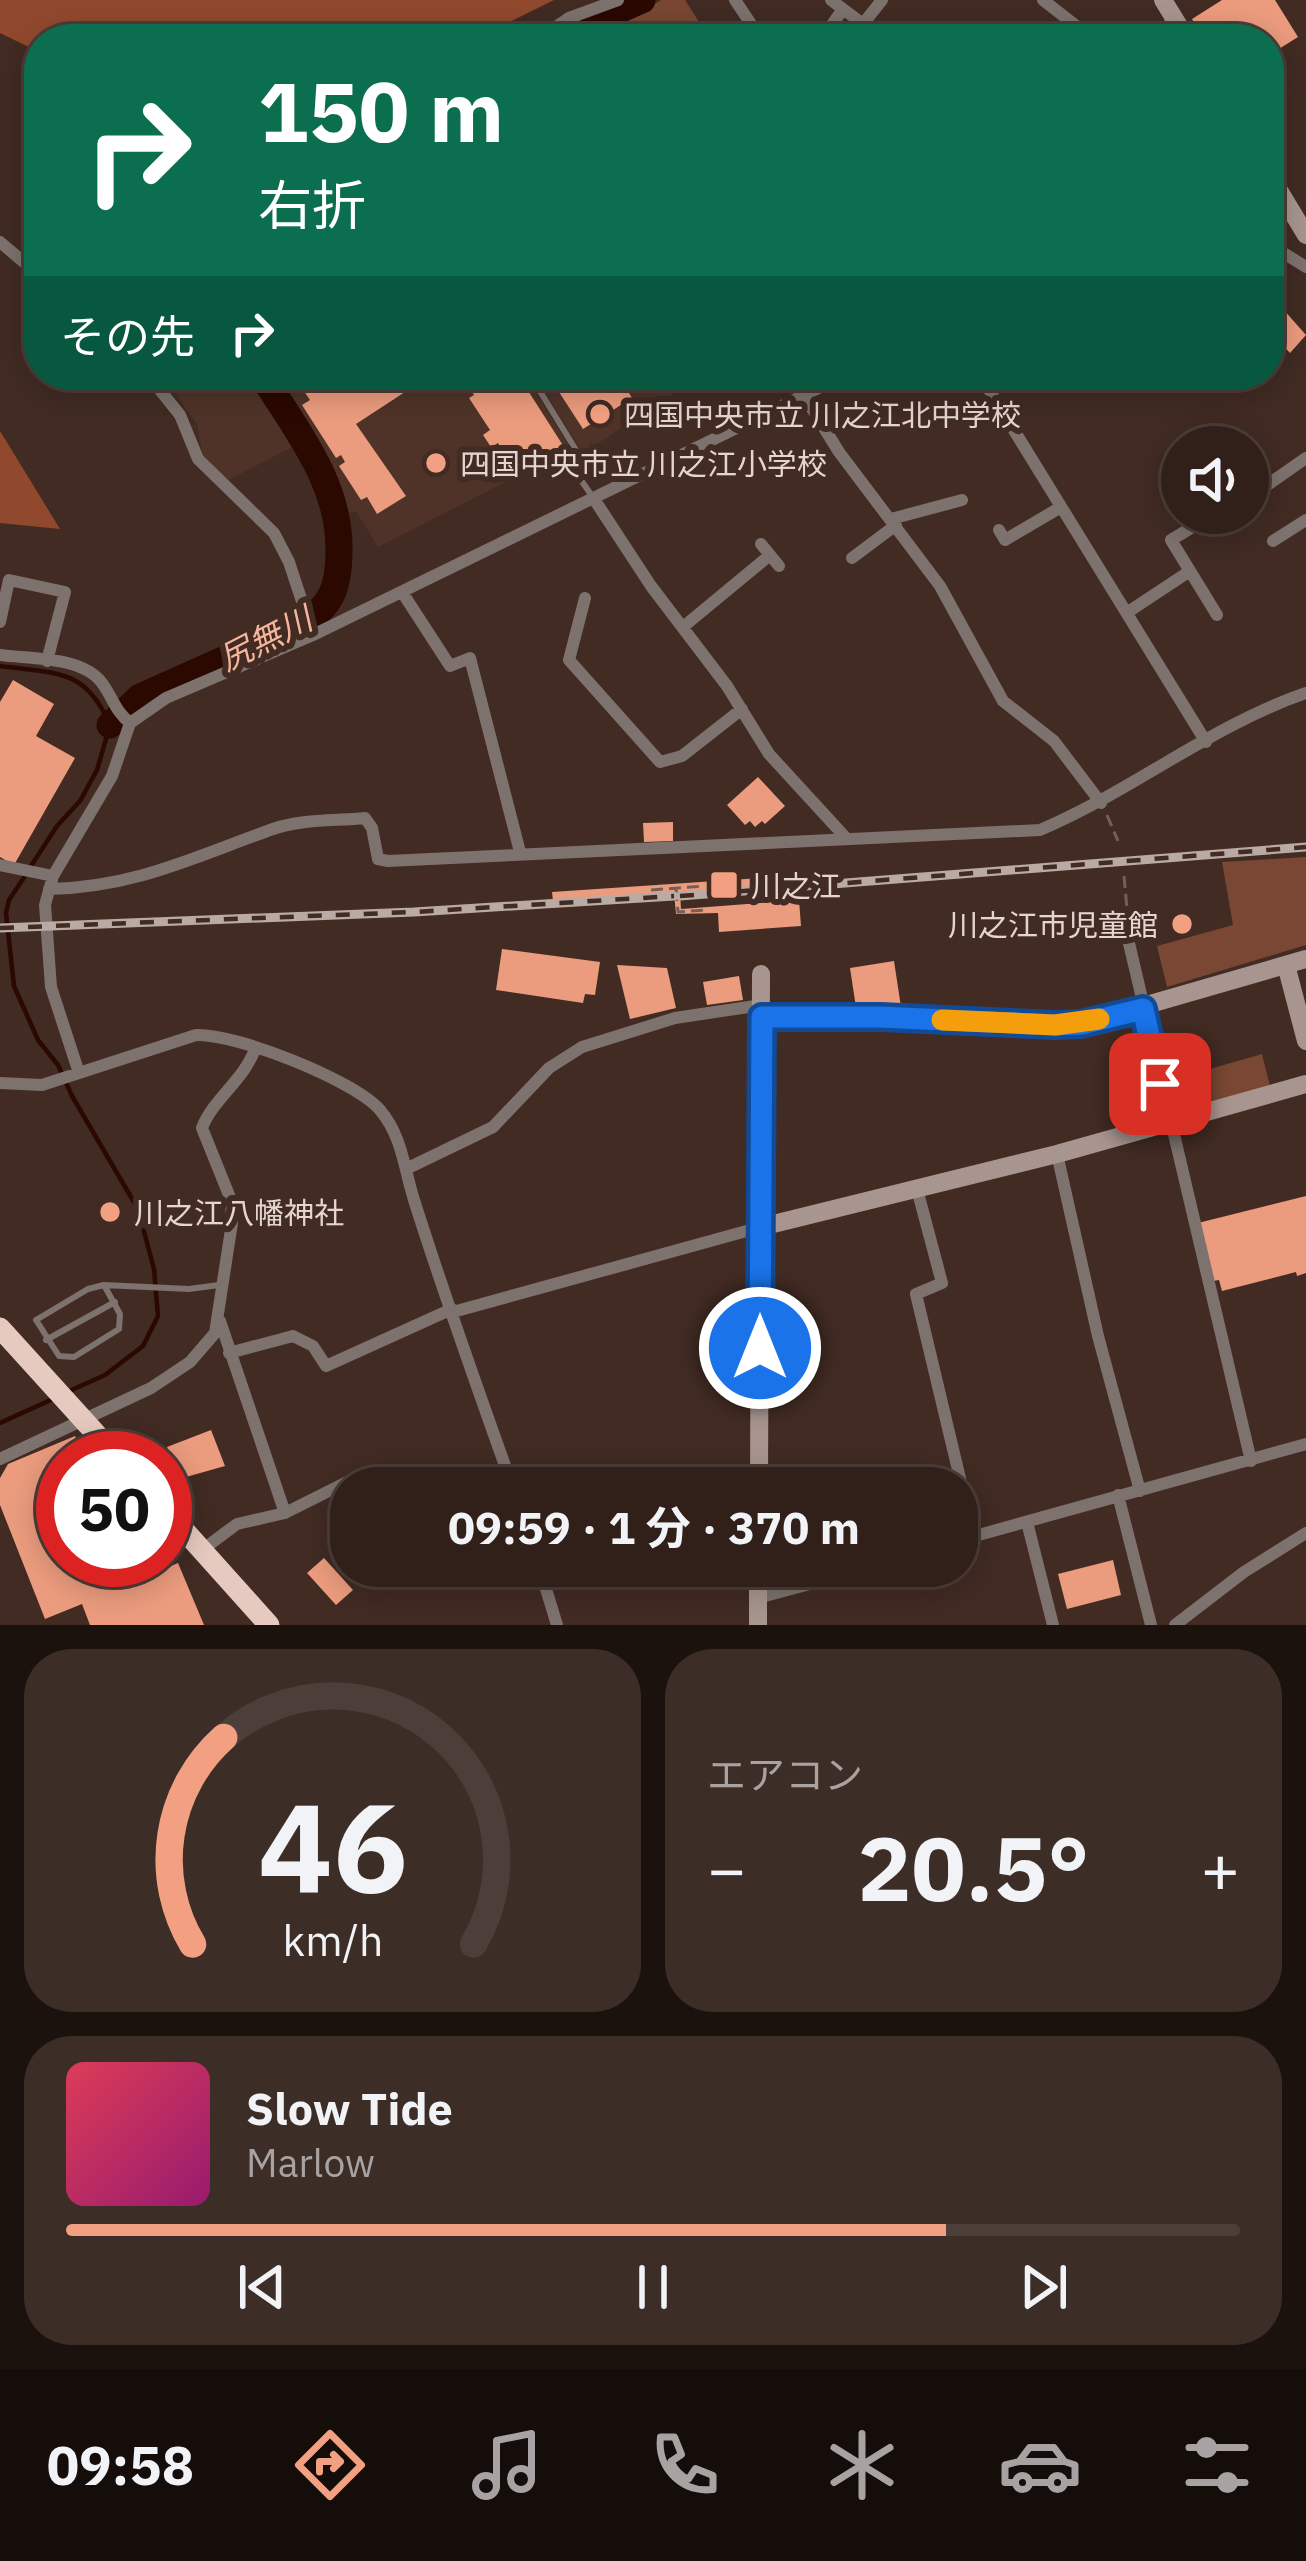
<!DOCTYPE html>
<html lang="ja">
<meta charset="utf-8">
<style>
:root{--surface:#31201a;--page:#3d2d27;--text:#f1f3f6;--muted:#a8a3a2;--line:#4c3e39;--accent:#f2a081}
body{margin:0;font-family:"IBM Plex Sans","Noto Sans JP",sans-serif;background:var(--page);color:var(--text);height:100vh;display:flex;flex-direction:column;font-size:45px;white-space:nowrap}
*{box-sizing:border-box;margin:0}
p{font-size:39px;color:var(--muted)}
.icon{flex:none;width:66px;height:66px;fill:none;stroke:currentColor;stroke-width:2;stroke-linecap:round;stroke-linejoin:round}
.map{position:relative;height:1625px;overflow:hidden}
.side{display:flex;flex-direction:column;gap:24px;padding:24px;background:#1b120e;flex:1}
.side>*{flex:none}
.guide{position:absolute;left:24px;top:24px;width:1260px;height:366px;border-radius:48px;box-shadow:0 6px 30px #0003,0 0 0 3px var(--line);background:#0b6e4f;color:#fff;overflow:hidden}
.fabs{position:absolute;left:1161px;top:426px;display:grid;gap:24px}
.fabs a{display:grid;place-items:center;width:108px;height:108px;border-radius:50%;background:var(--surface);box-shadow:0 6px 30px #0003,0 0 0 3px var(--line);font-size:60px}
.speed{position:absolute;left:36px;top:1431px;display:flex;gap:24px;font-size:60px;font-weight:700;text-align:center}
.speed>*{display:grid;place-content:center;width:156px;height:156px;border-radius:50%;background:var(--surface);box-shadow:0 6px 30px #0003,0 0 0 3px var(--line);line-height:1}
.speed .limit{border:18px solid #d22;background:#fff;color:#111}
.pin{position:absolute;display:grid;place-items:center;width:102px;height:102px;color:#fff;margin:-51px;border-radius:24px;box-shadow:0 6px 18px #0006}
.me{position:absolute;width:132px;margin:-66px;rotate:0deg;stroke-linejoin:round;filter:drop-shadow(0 0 9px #0008)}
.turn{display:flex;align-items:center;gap:42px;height:252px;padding:0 36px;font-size:54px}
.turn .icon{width:156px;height:156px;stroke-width:2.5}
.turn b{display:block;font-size:84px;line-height:102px}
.then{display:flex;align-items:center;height:114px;padding:0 36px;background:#0003;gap:24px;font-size:45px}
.big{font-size:90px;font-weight:700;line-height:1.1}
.side .card{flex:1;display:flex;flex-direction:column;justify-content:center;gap:18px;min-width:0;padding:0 42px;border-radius:48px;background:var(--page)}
.side .dial{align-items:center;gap:0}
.dial svg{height:312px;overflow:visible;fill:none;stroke:var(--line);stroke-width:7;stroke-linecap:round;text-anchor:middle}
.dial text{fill:var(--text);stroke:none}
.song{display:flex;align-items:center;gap:36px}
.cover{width:144px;height:144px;border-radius:18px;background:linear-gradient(135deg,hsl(350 70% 55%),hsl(320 70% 35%))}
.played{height:12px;border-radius:6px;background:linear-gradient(90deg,var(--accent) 75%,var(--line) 75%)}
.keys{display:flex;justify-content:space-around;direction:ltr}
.heat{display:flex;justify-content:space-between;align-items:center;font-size:66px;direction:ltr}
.side .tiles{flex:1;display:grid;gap:24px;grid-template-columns:1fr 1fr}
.card:last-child{grid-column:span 2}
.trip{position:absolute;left:330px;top:1467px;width:648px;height:120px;border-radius:48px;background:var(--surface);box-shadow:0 6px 30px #0003,0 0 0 3px var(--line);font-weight:700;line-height:120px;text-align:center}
.menu{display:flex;height:192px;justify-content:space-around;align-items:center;background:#140d0a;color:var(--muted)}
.menu .icon{width:84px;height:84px}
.menu .selected{color:var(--accent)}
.menu b{font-size:54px;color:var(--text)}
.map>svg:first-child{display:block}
.built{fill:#4f3328}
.green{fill:#794733}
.forest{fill:#91492d}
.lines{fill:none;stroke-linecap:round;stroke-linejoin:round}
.stream{stroke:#2b0800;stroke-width:4.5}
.river{stroke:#2b0800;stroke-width:27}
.building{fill:#ec9c7e}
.path{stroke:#735f58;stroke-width:3;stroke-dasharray:12 6;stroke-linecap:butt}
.lane{stroke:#7d726d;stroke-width:6}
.street{stroke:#7d726d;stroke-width:12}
.secondary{stroke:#a8958f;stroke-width:18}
.highway{stroke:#e7cabf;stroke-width:21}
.rail-casing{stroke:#baaaa4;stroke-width:9}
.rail{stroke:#412b23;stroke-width:4.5;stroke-dasharray:14;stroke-linecap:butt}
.route-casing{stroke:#114b97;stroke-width:30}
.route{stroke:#1a73e8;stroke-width:21}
.slow{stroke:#f59e0b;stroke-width:21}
.poi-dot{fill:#f2a081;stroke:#412b23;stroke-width:4.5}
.labels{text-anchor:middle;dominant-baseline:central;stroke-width:12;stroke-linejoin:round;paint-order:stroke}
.poi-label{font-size:30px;fill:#e4d5d0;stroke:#412b23;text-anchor:start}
.water-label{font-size:33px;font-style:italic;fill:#f5b59d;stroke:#412b23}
</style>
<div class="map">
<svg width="1306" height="1625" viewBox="0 0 1306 1625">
<rect width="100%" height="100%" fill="#412b23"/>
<path class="built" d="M153 375H525L571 449 378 547 356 511 342 515 331 478 308 439 228 480 205 468 197 424 174 392Z
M534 375H703L583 453Z"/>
<path class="green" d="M661 0H685L710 39H599Z
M1306 857V945L1167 987 1157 946 1233 925 1222 862Z
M1262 1054 1270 1086 1178 1111 1171 1080Z"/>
<path class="forest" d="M0 0H554L475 39H39V52L0 33Z
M0 431 60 529 0 523Z"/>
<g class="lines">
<path class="stream" d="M0 666C56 674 85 667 110 725L97 770 80 801 57 826 31 866
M25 876 9 900 6 913 14 986 38 1040 58 1065 72 1096 138 1209 154 1269 158 1316 143 1346 105 1375 65 1393
M0 1423 55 1398"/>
<path class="river" d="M553 39 642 0
M110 725 140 697 299 626C332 607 339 587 339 550 340 483 296 430 262 375"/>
</g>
<path class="building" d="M1222 0H1275L1298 37 1269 55V39H1204L1192 19Z
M1283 309 1306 335 1290 353 1269 330V322Z
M293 375H339L344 390 362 378 360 375H431L356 424 406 496 377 514 367 497 361 500 339 466 345 462 341 455 336 458 302 405 310 400Z
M461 375H471L481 391 505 375H518L564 447 519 476 498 443 491 447 483 435 490 430 469 398 474 395Z
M548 375H618L632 398 583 429Z
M13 680 54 704 36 736 75 758 14 865 0 857V702Z
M758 777 785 806 765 824 762 821 755 827 750 821 745 825 727 805Z
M673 822V841L644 842 643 823Z
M788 876 789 885 680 892 681 909 799 900 801 926 719 932 718 913 676 914 674 893 553 901 552 892Z
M502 949 600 962 595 995 585 994 583 1003 496 990Z
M894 961 901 1007 857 1014 850 968Z
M617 965 667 968 676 1008 630 1019Z
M739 976 743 1000 707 1005 703 982Z
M1306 1196V1273L1297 1276 1296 1272 1222 1291 1219 1280 1213 1281 1198 1223Z
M211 1430 225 1466 179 1479 167 1447Z
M75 1436 85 1458H63V1560H161L164 1569 178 1563 204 1625H90L82 1604 45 1619 0 1505V1478L8 1464Z
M324 1558 353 1590 336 1605 307 1573Z
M1113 1560 1121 1595 1067 1609 1058 1574Z"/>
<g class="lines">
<path class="path" d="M1107 815 1118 841
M1124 876 1127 909
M676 889 678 912 707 910
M651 890 704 886"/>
<path class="lane" d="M530 375 576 450 565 457 592 496
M104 1285 120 1314 119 1329 74 1357 59 1356 36 1320 88 1289 104 1285 189 1289 219 1285
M46 1340 115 1302"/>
<path class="street" d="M735 0 761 39
M1043 0 1093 39
M843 9 863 24 882 0
M538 39 569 18 618 0
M822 39 843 9 831 0
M1159 39 1174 17
M0 242 39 275
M1269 244 1306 267
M148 375 180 415 198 459 274 533 289 562 313 635
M980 375 1206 742
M803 394 839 452 940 586 1003 701 1054 741 1101 803
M1263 488 1306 458
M594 499 651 586 727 686 769 754 847 839
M1214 514 1171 540 1217 615
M891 519 962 500
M999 530 1005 540 1061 507
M1273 541 1306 520
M761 544 779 566
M852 558 896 525
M402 592 450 666 470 658 520 852
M585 598 569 660 660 762 682 756 742 709
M1128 612 1190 571
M0 622 9 580 65 592 47 661
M683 627 770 555
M0 655C30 659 82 656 102 683 113 698 115 711 130 723
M0 865 53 876
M49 889C136 887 194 857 273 829 300 819 336 821 365 818L372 828 378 859 388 861 1040 830C1132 791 1212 725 1306 693
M1124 922 1251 1461
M79 1073 51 987 45 905 53 876 112 776 130 723 166 698 313 635 845 375
M0 1083 42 1085 196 1035C235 1033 354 1080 380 1110 403 1137 404 1170 415 1203 445 1298 479 1393 513 1488
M1057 1154 1098 1336 1140 1491
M406 1169 493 1127 549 1068 582 1047 675 1018 762 1005
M917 1189 942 1283 916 1294 974 1537
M453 1312 761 1227
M220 1321 285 1513
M229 1353 293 1336 313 1346 326 1366 452 1309
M0 1459 151 1388 190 1362 215 1333 232 1223 231 1200 202 1128C213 1099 244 1080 255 1049
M674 1488 759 1468
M1118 1495 1151 1625
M1027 1522 1053 1625
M957 1541 1306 1444
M202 1550 237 1524 285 1513 365 1473
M539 1566 557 1625
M757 1598 877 1566
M1175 1625 1244 1572 1306 1533"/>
<path class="secondary" d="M1163 0 1187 39
M1269 174 1306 235
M1286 965 1306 1041
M762 1017 1081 1024 1306 959
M761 1227 1057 1154 1306 1084
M759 1488 761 974
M758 1625V1566"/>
<path class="highway" d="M0 1328 118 1458
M165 1509 269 1625"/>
<g class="rail-casing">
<path id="rail" d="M680 896 1306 847
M0 928 414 912 674 896"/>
</g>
<use href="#rail" class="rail"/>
</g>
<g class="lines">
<g class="route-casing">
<path id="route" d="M760 1348 762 1017H880L1055 1025 1081 1024 1143 1009 1160 1084"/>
</g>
<use href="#route" class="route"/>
<path class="slow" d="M942 1020 1055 1025 1099 1019"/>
</g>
<g class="poi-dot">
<circle cx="600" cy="414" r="12"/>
<circle cx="436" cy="463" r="12"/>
<rect x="709" y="870" width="30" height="30" rx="6"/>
<circle cx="1182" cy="924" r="12"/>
<circle cx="110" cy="1212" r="12"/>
</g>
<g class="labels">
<g class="poi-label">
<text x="624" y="414">四国中央市立 川之江北中学校</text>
<text x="460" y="463">四国中央市立 川之江小学校</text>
<text x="751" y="885">川之江</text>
<text x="1158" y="924" text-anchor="end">川之江市児童館</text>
<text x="134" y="1212">川之江八幡神社</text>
</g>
<g class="water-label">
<text transform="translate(265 638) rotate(-27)">尻無川</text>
</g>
</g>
</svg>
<div class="fabs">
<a><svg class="icon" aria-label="sound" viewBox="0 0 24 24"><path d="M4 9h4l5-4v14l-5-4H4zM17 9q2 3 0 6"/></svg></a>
</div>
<div class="speed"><div class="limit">50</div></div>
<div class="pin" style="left:1160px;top:1084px;background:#d93025"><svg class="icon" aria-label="arrive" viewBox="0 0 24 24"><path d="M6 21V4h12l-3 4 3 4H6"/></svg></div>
<svg class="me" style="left:760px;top:1348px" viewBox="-20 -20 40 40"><circle r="17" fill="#1a73e8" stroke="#fff" stroke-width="3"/><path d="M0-11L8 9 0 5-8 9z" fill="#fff"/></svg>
<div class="trip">09:59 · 1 分 · 370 m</div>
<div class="guide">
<div class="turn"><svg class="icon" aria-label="right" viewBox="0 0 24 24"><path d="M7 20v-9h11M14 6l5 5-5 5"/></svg><div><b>150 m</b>右折</div></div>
<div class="then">その先<svg class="icon" aria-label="right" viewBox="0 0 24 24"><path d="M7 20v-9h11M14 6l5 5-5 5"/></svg></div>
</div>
</div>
<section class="side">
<div class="tiles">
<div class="card dial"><svg viewBox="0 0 100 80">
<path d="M14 69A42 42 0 1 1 86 69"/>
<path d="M14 69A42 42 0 0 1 22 16" stroke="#f2a081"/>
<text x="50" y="56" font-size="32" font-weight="700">46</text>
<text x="50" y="72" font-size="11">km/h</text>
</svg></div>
<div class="card"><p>エアコン</p>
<div class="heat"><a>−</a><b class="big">20.5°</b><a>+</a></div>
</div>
<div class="card">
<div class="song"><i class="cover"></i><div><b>Slow Tide</b><p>Marlow</p></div></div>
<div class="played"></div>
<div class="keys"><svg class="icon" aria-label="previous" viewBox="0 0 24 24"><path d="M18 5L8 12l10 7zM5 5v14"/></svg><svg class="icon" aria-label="pause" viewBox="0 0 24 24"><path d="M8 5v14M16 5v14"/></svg><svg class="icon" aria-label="next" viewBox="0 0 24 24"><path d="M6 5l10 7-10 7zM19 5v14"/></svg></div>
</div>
</div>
</section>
<nav class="menu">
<b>09:58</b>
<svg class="icon selected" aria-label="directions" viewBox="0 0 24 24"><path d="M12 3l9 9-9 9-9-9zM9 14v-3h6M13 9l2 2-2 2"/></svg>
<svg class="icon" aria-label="music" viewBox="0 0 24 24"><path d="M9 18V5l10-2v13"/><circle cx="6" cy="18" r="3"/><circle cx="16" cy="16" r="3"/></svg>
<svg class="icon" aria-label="phone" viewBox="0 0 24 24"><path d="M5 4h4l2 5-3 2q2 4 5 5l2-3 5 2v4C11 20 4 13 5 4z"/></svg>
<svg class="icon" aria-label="climate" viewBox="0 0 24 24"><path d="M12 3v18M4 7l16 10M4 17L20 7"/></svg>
<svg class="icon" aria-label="car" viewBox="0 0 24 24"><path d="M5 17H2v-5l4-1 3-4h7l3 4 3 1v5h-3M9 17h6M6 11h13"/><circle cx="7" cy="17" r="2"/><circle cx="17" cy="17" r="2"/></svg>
<svg class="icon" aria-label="filters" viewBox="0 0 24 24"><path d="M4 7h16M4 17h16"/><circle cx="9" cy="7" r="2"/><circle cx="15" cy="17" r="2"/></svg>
</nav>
